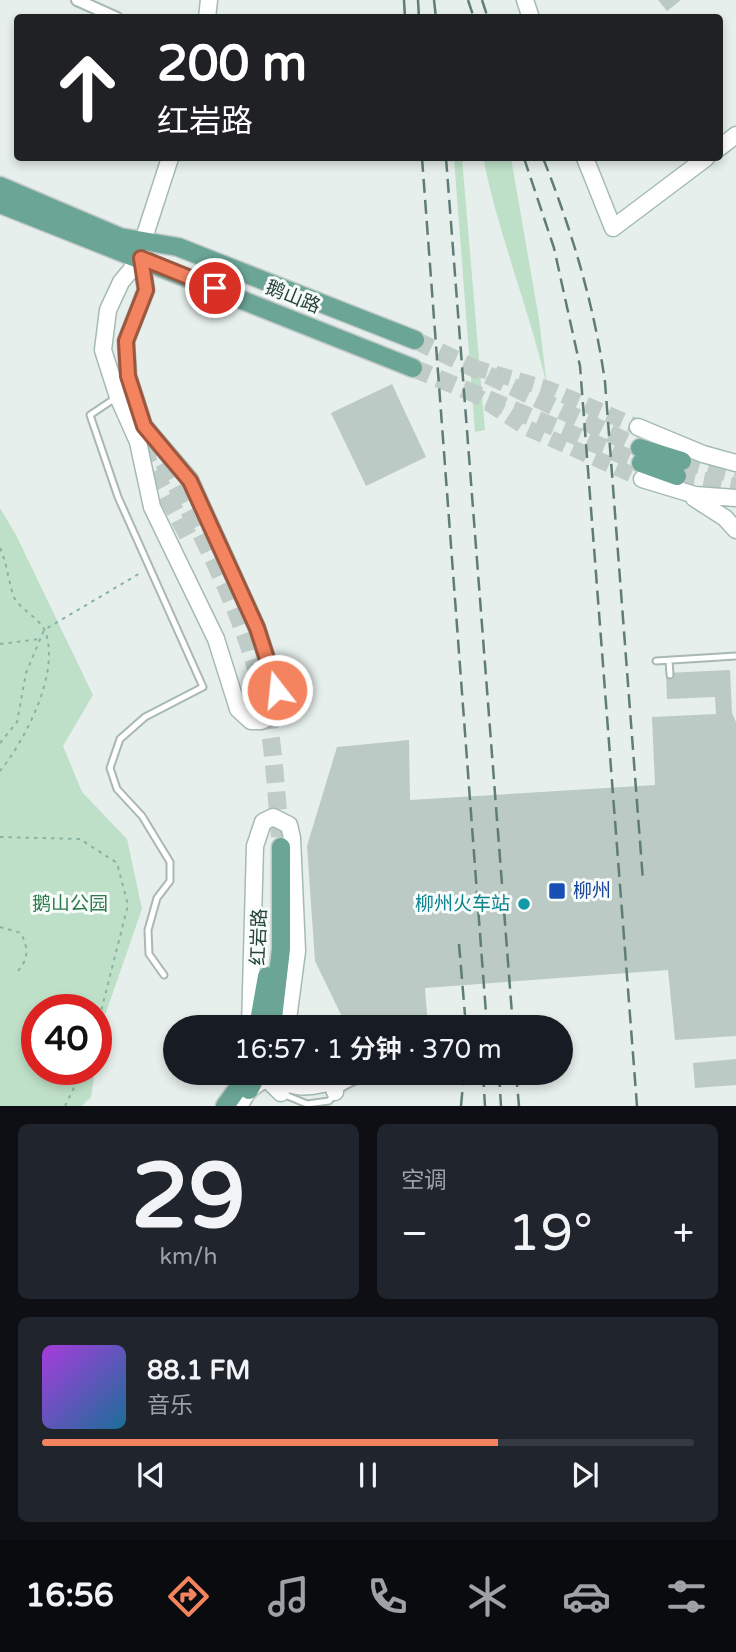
<!DOCTYPE html>
<html lang="zh">
<meta charset="utf-8">
<style>
:root{--surface:#171b24;--page:#20242c;--text:#f1f3f6;--muted:#9ea1a6;--line:#363941;--accent:#f4845f}
body{margin:0;font-family:"Varela Round","Noto Sans SC",sans-serif;background:var(--page);color:var(--text);height:100vh;display:flex;flex-direction:column;font-size:26px;white-space:nowrap}
*{box-sizing:border-box;margin:0}
p{font-size:23px;color:var(--muted)}
.icon{flex:none;width:38px;height:38px;fill:none;stroke:currentColor;stroke-width:2;stroke-linecap:round;stroke-linejoin:round}
.map{position:relative;height:1106px;overflow:hidden}
.drawer{display:flex;flex-direction:column;gap:18px;padding:18px;background:#0d0f14;flex:1}
.drawer>*{flex:none}
.top-card{position:absolute;left:14px;top:14px;width:709px;height:147px;border-radius:7px;box-shadow:0 4px 10px #0003;background:#202124;color:#fff;overflow:hidden}
.speed{position:absolute;left:21px;top:994px;display:flex;gap:14px;font-size:35px;font-weight:700;text-align:center}
.speed>*{display:grid;place-content:center;width:91px;height:91px;border-radius:50%;background:var(--surface);box-shadow:0 4px 10px #0003;line-height:1}
.speed .limit{border:10px solid #d22;background:#fff;color:#111}
.pin{position:absolute;display:grid;place-items:center;width:60px;height:60px;color:#fff;margin:-30px;border:4px solid #fff;border-radius:50%;box-shadow:0 2px 7px #0007}
.me{position:absolute;width:77px;margin:-38px;rotate:344deg;stroke-linejoin:round;filter:drop-shadow(0 0 5px #0008)}
.turn{display:flex;align-items:center;gap:24px;height:147px;padding:0 28px;font-size:32px}
.turn .icon{width:91px;height:91px;stroke-width:2.5}
.turn b{display:block;font-size:49px;line-height:60px}
.big{font-size:52px;font-weight:600;line-height:1.1}
.drawer .tile{flex:1;display:flex;flex-direction:column;justify-content:center;gap:10px;min-width:0;padding:0 24px;border-radius:10px;background:var(--page)}
.drawer .dial{align-items:center;gap:0}
.dial b{font-size:91px;line-height:1}
.song{display:flex;align-items:center;gap:21px}
.cover{width:84px;height:84px;border-radius:10px;background:linear-gradient(135deg,hsl(280 70% 55%),hsl(200 70% 35%))}
.played{height:7px;border-radius:4px;background:linear-gradient(90deg,var(--accent) 70%,var(--line) 70%)}
.keys{display:flex;justify-content:space-around;direction:ltr}
.heat{display:flex;justify-content:space-between;align-items:center;font-size:38px;direction:ltr}
.drawer .tiles{flex:1;display:grid;gap:18px;grid-template-columns:1fr 1fr}
.tile:last-child{grid-column:span 2}
.trip{position:absolute;left:163px;top:1015px;width:410px;height:70px;border-radius:35px;background:var(--surface);box-shadow:0 4px 10px #0003;font-weight:600;line-height:70px;text-align:center}
.tabs{display:flex;height:112px;justify-content:space-around;align-items:center;background:#090b0e;color:var(--muted)}
.tabs .icon{width:49px;height:49px}
.tabs .on{color:var(--accent)}
.tabs b{font-size:32px;color:var(--text)}
.map>svg:first-child{display:block}
.green{fill:#bfe0c8}
.building{fill:#bbcac4}
.lines{fill:none;stroke-linecap:round;stroke-linejoin:round}
.secondary-tunnel{stroke:#bfccc8;stroke-width:16;stroke-dasharray:16 8;stroke-linecap:butt}
.primary-tunnel{stroke:#bfccc8;stroke-width:18;stroke-dasharray:18 9;stroke-linecap:butt}
.lane-casing{stroke:#a8b8b2;stroke-width:9}
.street-casing{stroke:#a8b8b2;stroke-width:14}
.secondary-casing{stroke:#a4bbb3;stroke-width:19}
.primary-casing{stroke:#c2cac8;stroke-width:21}
.path{stroke:#86b3a5;stroke-width:2;stroke-dasharray:3.5 5;stroke-linecap:butt}
.lane{stroke:#fff;stroke-width:5}
.street{stroke:#fff;stroke-width:10}
.secondary{stroke:#fff;stroke-width:16}
.primary{stroke:#6aa596;stroke-width:18}
.rail{stroke:#5f7d75;stroke-width:2.5;stroke-dasharray:14 7;stroke-linecap:butt}
.route-casing{stroke:#9f563e;stroke-width:18}
.route{stroke:#f4845f;stroke-width:12}
.transit-dot{fill:#1a4fb4;stroke:#f7fbf9;stroke-width:2.5}
.culture-dot{fill:#0f9aa8;stroke:#f7fbf9;stroke-width:2.5}
.labels{text-anchor:middle;dominant-baseline:central;stroke-width:6;stroke-linejoin:round;paint-order:stroke}
.street-label{font-size:19px;fill:#24423a;stroke:#f7fbf9}
.transit-label{font-size:19px;fill:#164399;stroke:#f7fbf9;text-anchor:start}
.park-label{font-size:19px;fill:#2d7a4b;stroke:#f7fbf9}
.culture-label{font-size:19px;fill:#0d838f;stroke:#f7fbf9;text-anchor:end}
</style>
<div class="map">
<svg width="736" height="1106" viewBox="0 0 736 1106">
<rect width="100%" height="100%" fill="#e6efeb"/>
<path class="green" d="M454 158H462L485 430 475 432Z
M483 158H511L539 319 547 386C529 309 499 236 483 158Z
M0 508 16 535 93 695 63 746 82 792 127 839 142 909 102 1024 96 1064V1010H37V1069H95L91 1097 82 1106H0Z"/>
<path class="building" d="M658 0H681L667 11Z
M392 384 426 457 366 486 331 413Z
M730 670 732 713 736 722V1036L675 1040 668 970 425 988 428 1027H347L315 961 307 846 337 747 409 740 410 800 655 785 652 717 716 714 715 697 667 699 666 673Z
M736 1059V1085L695 1088 693 1063Z"/>
<g class="lines">
<path class="secondary-tunnel" d="M472 367 549 389 638 427
M468 390 525 427 642 479"/>
<path class="primary-tunnel" d="M415 340 640 448
M413 368 641 463
M151 439C198 527 250 619 268 719 275 761 277 805 281 847
M141 448 191 541
M682 461 736 475
M677 476 736 487"/>
<g class="lane-casing">
<path id="lane" d="M117 397 90 415 118 497 203 687 145 717 120 739 110 768 117 789 142 816 170 862V881L157 898 148 930 149 954 164 975
M669 660 670 675
M656 661 736 656
M283 1094 307 1104 329 1101C348 1074 380 1076 410 1073"/>
</g>
<g class="street-casing">
<path id="street" d="M77 0 117 18"/>
</g>
<g class="secondary-casing">
<path id="secondary" d="M525 0 531 18
M207 18 209 0
M719 148 736 135
M585 158 613 228 706 158
M141 258 121 282 108 310 103 350 118 397 138 442 152 507 216 639 238 709 251 721H261L274 715 278 704 277 690 257 628 190 480 144 426 128 376 126 341 146 290 141 258 143 241 170 158
M638 427 703 454 736 463
M642 479 695 495 736 498
M694 498 725 518 736 530
M250 1027 255 846 263 822 273 817 289 825 292 838 297 951 287 1027
M266 1073 269 1081 281 1093
M282 1073C288 1094 317 1085 332 1082L335 1092
M239 1106 249 1090 273 1073"/>
</g>
<g class="primary-casing">
<path id="primary" d="M0 186 120 237 178 247 415 340
M0 204 413 368
M640 448 682 461
M641 463 677 476
M258 1027 267 976
M272 1027 281 949V847
M249 1090 258 1073
M225 1106 238 1088 244 1073"/>
</g>
<path class="path" d="M0 548C7 564 8 578 13 595 18 609 39 617 45 631 61 672 25 740 0 771
M0 644 40 639
M0 743 17 722 26 673 44 630 142 572
M0 837 80 839 117 863 128 905 96 1031
M0 927 21 933C29 950 29 960 15 974
M65 1106 83 1069"/>
<use href="#lane" class="lane"/>
<use href="#street" class="street"/>
<use href="#secondary" class="secondary"/>
<use href="#primary" class="primary"/>
<path class="rail" d="M404 0 405 18
M418 0 419 18
M434 0 436 18
M468 0 474 18
M482 0 488 18
M422 158 487 1027
M446 158 513 1027
M524 158 554 248 580 366 637 1106
M543 158C572 231 594 304 605 382L643 881
M459 944 466 1027
M483 1073 485 1106
M499 1073 501 1106
M516 1073 519 1106
M461 1106 464 1073"/>
</g>
<g class="lines">
<g class="route-casing">
<path id="route" d="M215 288 141 258 146 290 126 341 128 376 144 426 190 481 257 628 277 690"/>
</g>
<use href="#route" class="route"/>
</g>
<rect class="transit-dot" x="548" y="882" width="18" height="18" rx="3.5"/>
<circle class="culture-dot" cx="524" cy="904" r="7"/>
<g class="labels">
<g class="street-label">
<text transform="translate(293 297) rotate(22)">鹅山路</text>
<text transform="translate(259 937) rotate(-88)">红岩路</text>
</g>
<g class="transit-label">
<text x="573" y="891">柳州</text>
</g>
<g class="park-label">
<text x="70" y="904">鹅山公园</text>
</g>
<g class="culture-label">
<text x="510" y="904">柳州火车站</text>
</g>
</g>
</svg>
<div class="speed"><div class="limit">40</div></div>
<div class="pin" style="left:215px;top:288px;background:#d93025"><svg class="icon" aria-label="arrive" viewBox="0 0 24 24"><path d="M6 21V4h12l-3 4 3 4H6"/></svg></div>
<svg class="me" style="left:277px;top:690px" viewBox="-20 -20 40 40"><circle r="17" fill="#f4845f" stroke="#fff" stroke-width="3"/><path d="M0-11L8 9 0 5-8 9z" fill="#fff"/></svg>
<div class="trip">16:57 · 1 分钟 · 370 m</div>
<div class="top-card">
<div class="turn"><svg class="icon" aria-label="ahead" viewBox="0 0 24 24"><path d="M12 20V5M6 11l6-6 6 6"/></svg><div><b>200 m</b>红岩路</div></div>
</div>
</div>
<section class="drawer">
<div class="tiles">
<div class="tile dial"><b>29</b><p>km/h</p></div>
<div class="tile"><p>空调</p>
<div class="heat"><a>−</a><b class="big">19°</b><a>+</a></div>
</div>
<div class="tile">
<div class="song"><i class="cover"></i><div><b>88.1 FM</b><p>音乐</p></div></div>
<div class="played"></div>
<div class="keys"><svg class="icon" aria-label="previous" viewBox="0 0 24 24"><path d="M18 5L8 12l10 7zM5 5v14"/></svg><svg class="icon" aria-label="pause" viewBox="0 0 24 24"><path d="M8 5v14M16 5v14"/></svg><svg class="icon" aria-label="next" viewBox="0 0 24 24"><path d="M6 5l10 7-10 7zM19 5v14"/></svg></div>
</div>
</div>
</section>
<nav class="tabs">
<b>16:56</b>
<svg class="icon on" aria-label="directions" viewBox="0 0 24 24"><path d="M12 3l9 9-9 9-9-9zM9 14v-3h6M13 9l2 2-2 2"/></svg>
<svg class="icon" aria-label="music" viewBox="0 0 24 24"><path d="M9 18V5l10-2v13"/><circle cx="6" cy="18" r="3"/><circle cx="16" cy="16" r="3"/></svg>
<svg class="icon" aria-label="phone" viewBox="0 0 24 24"><path d="M5 4h4l2 5-3 2q2 4 5 5l2-3 5 2v4C11 20 4 13 5 4z"/></svg>
<svg class="icon" aria-label="climate" viewBox="0 0 24 24"><path d="M12 3v18M4 7l16 10M4 17L20 7"/></svg>
<svg class="icon" aria-label="car" viewBox="0 0 24 24"><path d="M5 17H2v-5l4-1 3-4h7l3 4 3 1v5h-3M9 17h6M6 11h13"/><circle cx="7" cy="17" r="2"/><circle cx="17" cy="17" r="2"/></svg>
<svg class="icon" aria-label="filters" viewBox="0 0 24 24"><path d="M4 7h16M4 17h16"/><circle cx="9" cy="7" r="2"/><circle cx="15" cy="17" r="2"/></svg>
</nav>
